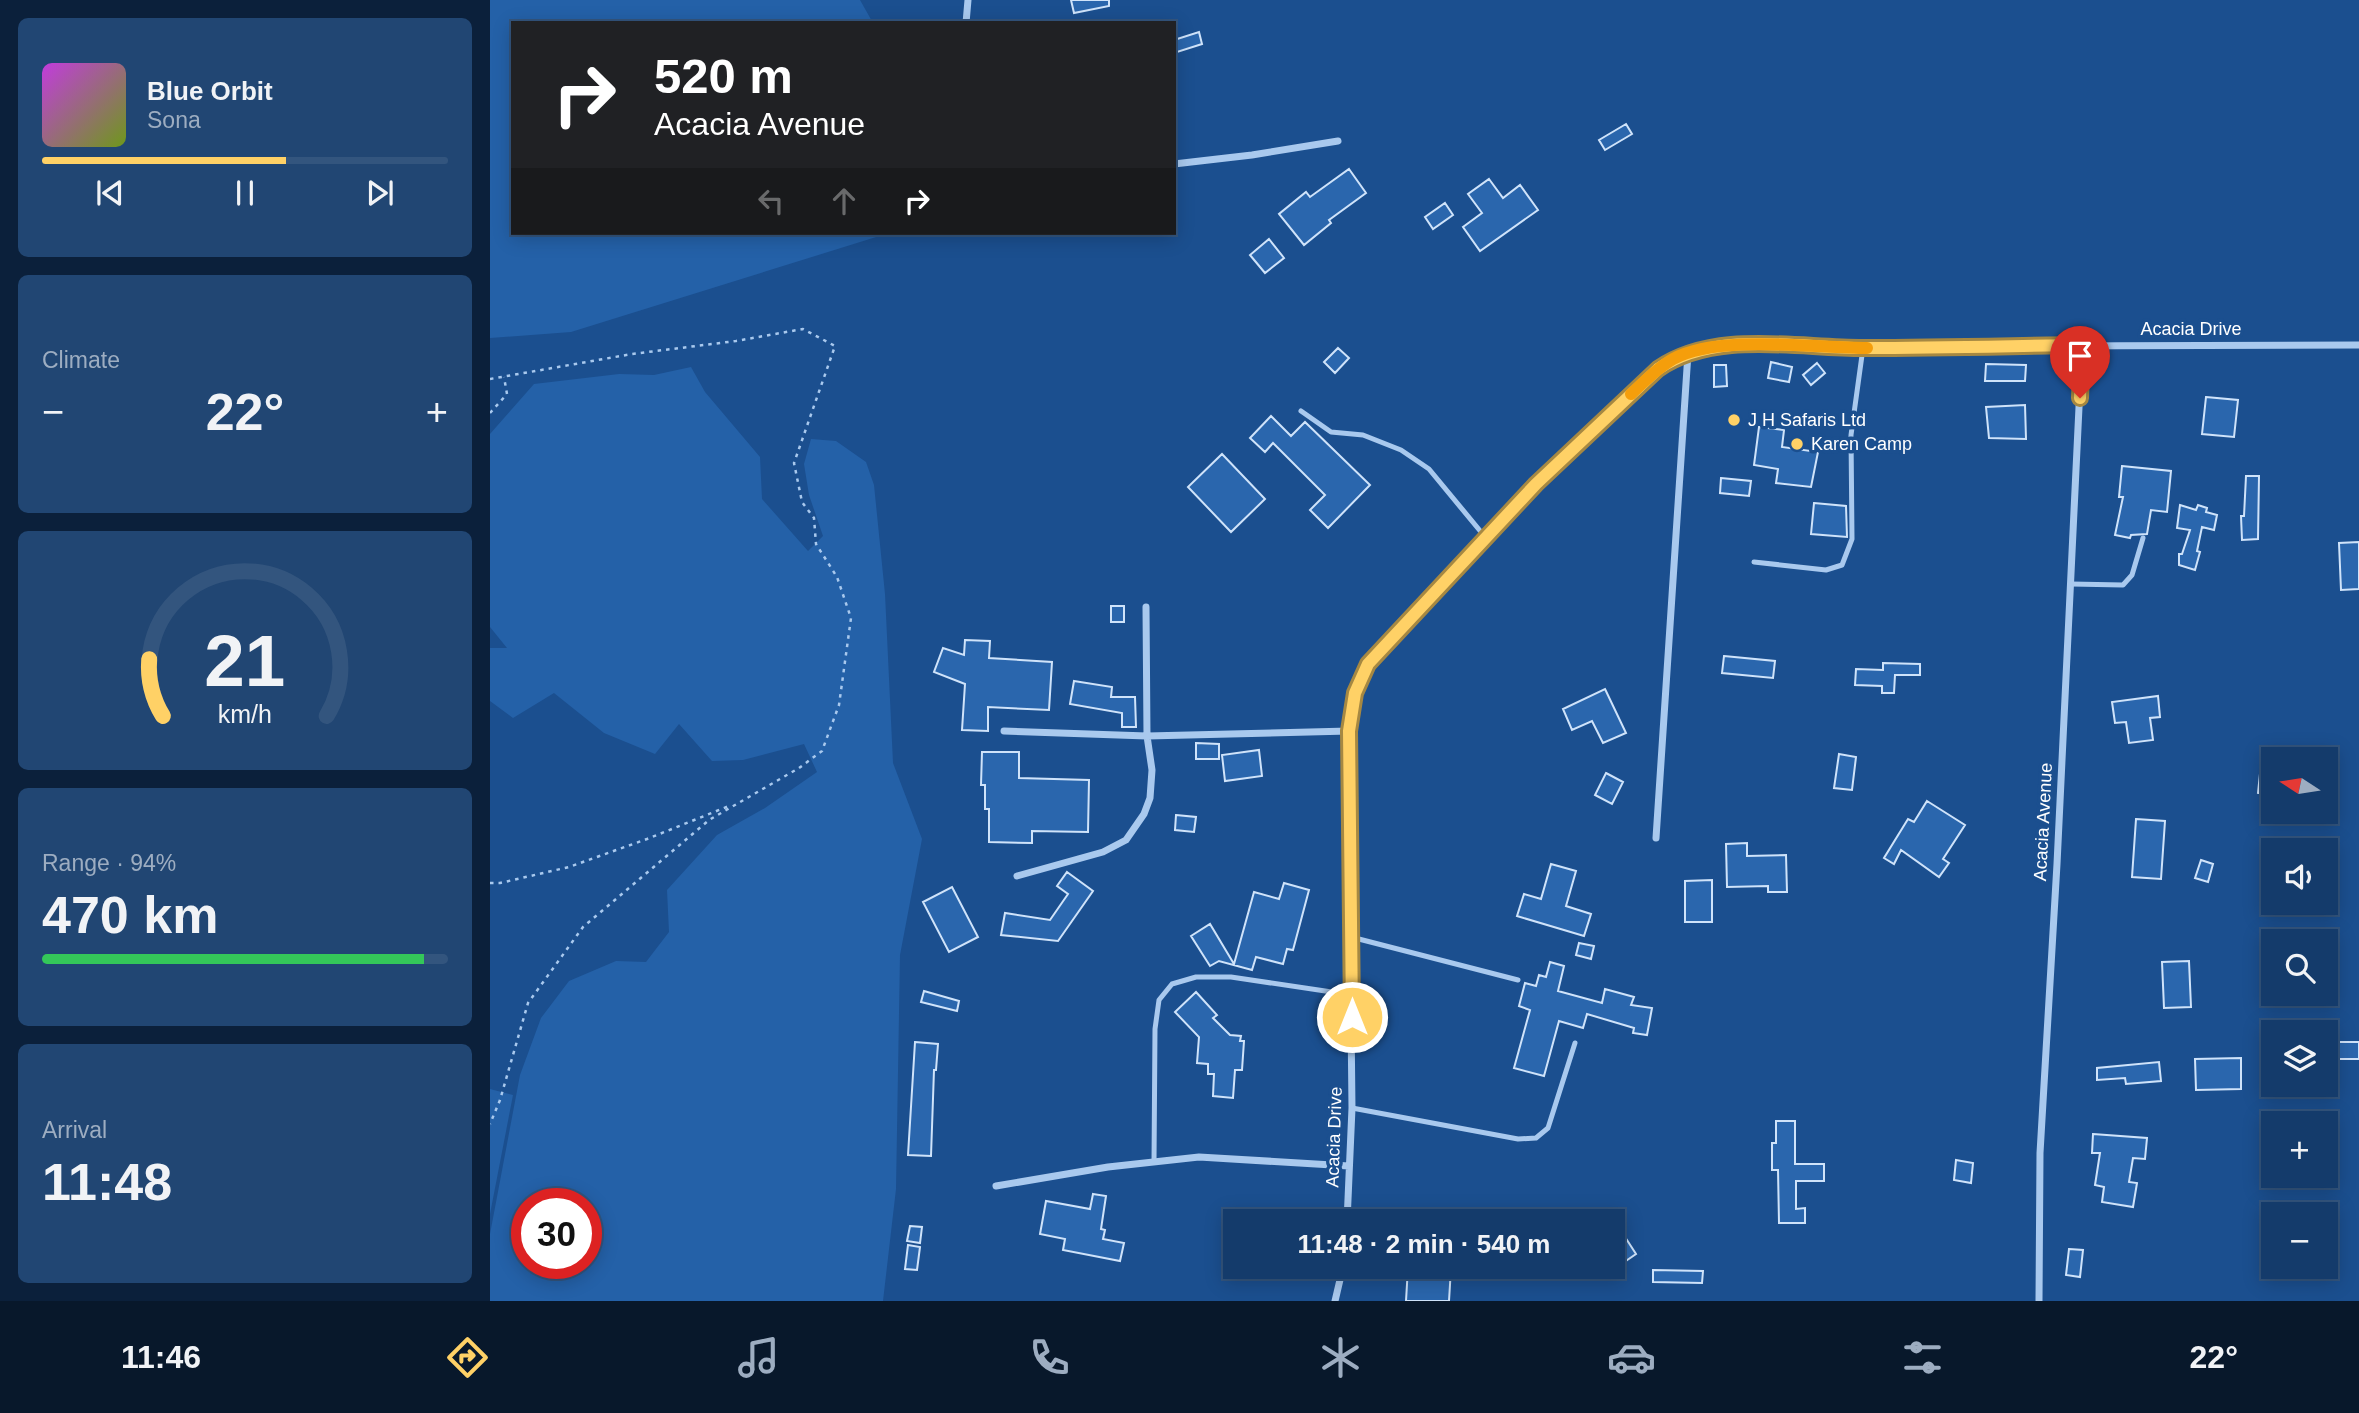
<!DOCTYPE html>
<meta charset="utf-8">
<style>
:root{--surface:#143b6b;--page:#214673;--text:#f1f3f6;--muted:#9dadc1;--line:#33557e;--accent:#ffd166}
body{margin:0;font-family:Helvetica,sans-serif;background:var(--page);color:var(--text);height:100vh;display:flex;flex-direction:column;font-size:26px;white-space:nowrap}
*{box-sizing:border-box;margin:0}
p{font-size:23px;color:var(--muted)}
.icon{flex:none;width:38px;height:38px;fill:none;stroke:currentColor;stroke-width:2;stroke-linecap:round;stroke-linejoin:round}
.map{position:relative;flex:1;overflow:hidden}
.panel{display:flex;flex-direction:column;gap:18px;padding:18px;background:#0b203b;width:490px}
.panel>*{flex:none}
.banner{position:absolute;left:21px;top:21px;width:665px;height:214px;border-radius:0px;box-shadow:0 4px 18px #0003,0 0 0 2px var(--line);background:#202124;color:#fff;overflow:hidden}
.needle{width:46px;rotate:282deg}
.buttons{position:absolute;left:1771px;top:747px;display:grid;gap:14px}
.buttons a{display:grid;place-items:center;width:77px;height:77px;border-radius:0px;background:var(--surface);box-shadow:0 4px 18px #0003,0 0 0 2px var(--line);font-size:35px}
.speed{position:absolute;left:21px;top:1188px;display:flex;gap:14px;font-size:35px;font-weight:700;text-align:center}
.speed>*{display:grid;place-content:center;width:91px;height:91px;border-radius:50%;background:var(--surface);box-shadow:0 4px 18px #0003,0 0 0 2px var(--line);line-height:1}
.speed .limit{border:10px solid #d22;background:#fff;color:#111}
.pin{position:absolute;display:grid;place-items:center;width:60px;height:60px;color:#fff;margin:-72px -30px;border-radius:50% 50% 50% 0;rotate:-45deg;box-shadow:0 0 7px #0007}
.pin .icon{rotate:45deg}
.me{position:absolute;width:77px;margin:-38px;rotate:0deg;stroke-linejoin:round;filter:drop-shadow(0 0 5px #0008)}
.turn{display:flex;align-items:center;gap:24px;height:147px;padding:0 28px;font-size:32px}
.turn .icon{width:91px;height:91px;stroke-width:2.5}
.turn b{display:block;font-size:49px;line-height:60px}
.lanes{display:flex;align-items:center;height:66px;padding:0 28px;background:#0003;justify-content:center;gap:35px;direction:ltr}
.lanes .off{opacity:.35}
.big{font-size:52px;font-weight:700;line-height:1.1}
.panel .widget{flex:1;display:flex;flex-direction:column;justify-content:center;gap:10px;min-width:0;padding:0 24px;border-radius:10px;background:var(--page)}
.panel .dial{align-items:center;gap:0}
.dial svg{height:182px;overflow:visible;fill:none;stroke:var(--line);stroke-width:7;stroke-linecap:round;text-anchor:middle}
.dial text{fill:var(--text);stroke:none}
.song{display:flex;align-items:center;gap:21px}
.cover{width:84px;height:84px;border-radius:10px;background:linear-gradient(135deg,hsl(290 70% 55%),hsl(80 70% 35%))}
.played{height:7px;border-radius:4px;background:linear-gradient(90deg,var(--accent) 60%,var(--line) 60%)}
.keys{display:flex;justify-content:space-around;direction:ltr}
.heat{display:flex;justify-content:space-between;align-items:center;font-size:38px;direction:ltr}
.charge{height:10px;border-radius:5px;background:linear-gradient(90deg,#34c759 94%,var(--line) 0)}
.trip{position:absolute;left:733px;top:1209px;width:402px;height:70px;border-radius:0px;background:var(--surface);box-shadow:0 4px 18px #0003,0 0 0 2px var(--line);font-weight:700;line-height:70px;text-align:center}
.menu{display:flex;height:112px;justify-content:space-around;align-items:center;background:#08182b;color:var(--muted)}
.menu .icon{width:49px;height:49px}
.menu .active{color:var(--accent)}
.menu b{font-size:32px;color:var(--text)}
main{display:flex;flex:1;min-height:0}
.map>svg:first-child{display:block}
.green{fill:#2461a8;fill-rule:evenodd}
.building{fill:#2a66ad;stroke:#cfe3fa;stroke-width:2}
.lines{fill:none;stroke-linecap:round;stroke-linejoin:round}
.path{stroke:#a9c9ee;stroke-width:2.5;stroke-dasharray:3.5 5;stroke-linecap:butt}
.lane{stroke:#a9c9ee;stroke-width:5}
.street{stroke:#a9c9ee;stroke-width:7}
.route-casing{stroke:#a68842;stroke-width:18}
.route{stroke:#ffd166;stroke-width:12}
.slow{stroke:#f59e0b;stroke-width:12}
.poi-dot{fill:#ffd166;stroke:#1b4f8f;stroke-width:2.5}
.labels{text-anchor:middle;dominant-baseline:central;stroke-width:7;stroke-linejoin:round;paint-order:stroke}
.street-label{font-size:18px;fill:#fff;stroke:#1b4f8f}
.poi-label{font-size:18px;fill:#fff;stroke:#1b4f8f;text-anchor:start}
</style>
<main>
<section class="panel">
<div class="widget">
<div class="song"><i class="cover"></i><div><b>Blue Orbit</b><p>Sona</p></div></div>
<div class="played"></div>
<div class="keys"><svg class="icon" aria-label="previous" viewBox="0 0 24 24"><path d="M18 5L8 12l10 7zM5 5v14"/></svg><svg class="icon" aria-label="pause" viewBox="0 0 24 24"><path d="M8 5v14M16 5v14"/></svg><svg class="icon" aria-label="next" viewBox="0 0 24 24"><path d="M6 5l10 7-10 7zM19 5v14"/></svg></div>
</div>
<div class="widget"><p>Climate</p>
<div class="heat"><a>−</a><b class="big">22°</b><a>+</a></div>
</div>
<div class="widget dial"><svg viewBox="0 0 100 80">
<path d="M14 69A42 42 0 1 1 86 69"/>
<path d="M14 69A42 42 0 0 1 8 44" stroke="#ffd166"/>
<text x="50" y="56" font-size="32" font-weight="700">21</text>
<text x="50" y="72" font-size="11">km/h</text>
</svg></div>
<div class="widget"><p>Range · 94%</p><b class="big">470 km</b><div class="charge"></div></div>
<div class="widget"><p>Arrival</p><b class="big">11:48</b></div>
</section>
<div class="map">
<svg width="1869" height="1301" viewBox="0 0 1869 1301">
<rect width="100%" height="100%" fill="#1b4f8f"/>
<path class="green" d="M0 0H370L383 23H23V233H399L81 332 0 338Z
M201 367 215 392 270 457 272 499 318 551 333 536 319 495 314 464 321 439 346 441 376 462 384 485 395 594 403 763 432 839 410 955 406 1189 393 1301H0V1234L30 1075 51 1018 79 981 126 961 156 962 179 932 177 890 227 835 275 808 327 772 314 744 253 760 222 761 189 724 165 754 114 733 64 693 23 718 0 701V648H17L0 627V434L44 384 129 374 164 375ZM96 1204V1264H37V1204Z
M0 1089 23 1095 0 1214Z"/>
<path class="building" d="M581 0H619V6L584 13Z
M709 32 712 44 684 53V40Z
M1136 124 1142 134 1115 150 1109 140Z
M859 169 876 193 839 220 841 223 814 245 789 214 816 192 820 197Z
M999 179 1013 198 1030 185 1048 210 990 251 973 227 992 213 978 194Z
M955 203 963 215 943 229 935 217Z
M779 239 794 258 775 273 760 255Z
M848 348 859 358 845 373 834 362Z
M1281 362 1302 367 1299 382 1278 378Z
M1327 363 1335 373 1321 385 1313 375Z
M1496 364 1536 365 1535 381H1495Z
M1224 365H1236L1237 386 1224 387Z
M1716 397 1748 400 1744 437 1712 434Z
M1535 405 1536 439 1499 438 1496 407Z
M781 416 801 436 815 422 880 485 838 528 820 510 835 495 783 443 775 452 760 438Z
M1269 427 1294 430 1292 447 1328 452 1321 487 1286 483 1288 469 1264 465Z
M732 454 775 499 741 532 698 487Z
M1632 466 1681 471 1677 512 1661 510 1657 534 1641 535 1640 538 1625 535 1633 497H1629Z
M1756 476H1769L1768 539 1752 540 1751 516H1754Z
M1231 478 1261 481 1259 496 1230 493Z
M1324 503 1356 506 1357 537 1321 534Z
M1690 505 1706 510 1708 505 1717 508 1716 512 1727 515 1724 530 1712 527 1707 551 1710 552 1705 570 1689 565V554H1692L1700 530 1687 528Z
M1869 542V589L1851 590 1849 543Z
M621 606H634V622H621Z
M475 640 500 641 499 658 562 662 559 710 498 707V731L472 730 475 684 444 672 453 648 474 655Z
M1234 656 1285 661 1283 678 1232 673Z
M1393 663 1430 664V675H1405L1404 693H1392V686L1365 685 1366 669 1393 670Z
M584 681 622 687 621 697H645L646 727H632V713L580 704Z
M1115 689 1136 733 1113 743 1102 721 1082 730 1073 709Z
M1668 696 1670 717 1660 718 1663 740 1639 743 1636 722 1625 723 1622 702Z
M706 743 729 744V759H706Z
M769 750 772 776 735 781 732 755Z
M492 752H529V778L599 780 598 832 542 831V843L499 842V809H495V785H491Z
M1349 754 1366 757 1362 790 1344 788Z
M1771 764 1783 765V795L1768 793Z
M1116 773 1133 782 1122 804 1105 795Z
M1437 801 1475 825 1453 859 1459 863 1449 877 1411 850 1404 864 1394 858 1418 819 1424 822Z
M686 815 706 817 704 832 685 830Z
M1646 819 1675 821 1671 879 1642 877Z
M1257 843V856L1296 855 1297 892H1278V886L1237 887 1236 844Z
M1711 860 1723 864 1718 882 1705 878Z
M1061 864 1086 871 1076 906 1101 914 1094 936 1027 916 1034 894 1051 899Z
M577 872 603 891 568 941 511 935 515 913 560 920 578 894 567 886Z
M1222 880V922H1195V881Z
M794 883 819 890 803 950 797 949 793 964 766 957 762 970 729 961 720 966 701 936 720 924 744 964 764 892 789 899Z
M462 887 488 937 459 952 433 902Z
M1089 943 1104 946 1101 959 1086 955Z
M1699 961 1701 1007 1674 1008 1672 962Z
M1060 962 1074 966 1068 991 1112 1003 1115 989 1144 997 1141 1005 1162 1008 1157 1035 1143 1033 1144 1028 1097 1014 1093 1028 1069 1021 1054 1076 1024 1068 1040 1010 1029 1006 1035 983 1046 986 1049 975 1056 977Z
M434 991 469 1001 467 1011 431 1002Z
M706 992 727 1015 723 1018 740 1035 751 1036 750 1041H754L752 1070H745L743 1098 723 1096 724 1074H718V1064L707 1063 709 1037 685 1012Z
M425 1042 448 1044 446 1070H444L441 1156 418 1155Z
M1845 1042H1869V1059H1845Z
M1751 1058V1089L1706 1090 1705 1059Z
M1669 1062 1671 1081 1636 1084 1635 1078 1607 1080V1068Z
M1286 1121H1305V1164H1334V1181H1306V1209L1315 1208V1223H1289L1288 1170H1282V1143H1286Z
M1603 1134 1657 1138 1655 1159 1643 1158 1639 1182 1647 1183 1643 1207 1612 1202 1614 1187 1605 1185 1610 1153H1602Z
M1466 1160 1483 1163 1481 1183 1464 1180Z
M603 1194 616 1196 611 1229 615 1230 613 1239 634 1243 630 1261 573 1250 575 1239 550 1234 556 1201 600 1209Z
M1124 1220 1146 1254 1124 1269Z
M420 1226 432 1227 430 1243 417 1241Z
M418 1245 430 1247 427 1270 415 1269Z
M1579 1249 1593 1250 1590 1277 1576 1275Z
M918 1267 961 1268 959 1301H916Z
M1163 1270 1213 1271 1212 1283 1163 1282Z"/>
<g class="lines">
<path class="path" d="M0 379 142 354 246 341 313 329 345 346 304 463 312 502 324 518 326 544 347 577 361 618 349 705 332 751 309 768 219 820 93 927 38 1003 10 1100 0 1124
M0 413 17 394 14 377
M0 883H10L79 867 157 839 239 806"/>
<path class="lane" d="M811 411 841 432 873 435 911 450 939 469 996 538
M1264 562 1336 570 1352 565 1362 539 1361 435 1373 348
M1581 584 1633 585 1642 575 1653 538
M861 937 1028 980
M862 1108 1028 1139 1046 1138 1058 1128 1085 1043
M664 1162 665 1029 669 1000 682 984 706 977H741L862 995"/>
<path class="street" d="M476 23 478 0
M684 164 762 155 848 141
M514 731 657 736 859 731
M1166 838 1198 353
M527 876 613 852 636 840 654 814 660 798 662 770 657 736 656 607
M506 1186 618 1167 709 1157 859 1166
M857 1222 862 1108 858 750C859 717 865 694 878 664L1046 484 1168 369C1184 358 1201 351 1221 348 1274 338 1337 349 1391 348 1550 346 1710 345 1869 345
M845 1301 853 1267
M1549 1301 1550 1153 1567 864 1592 345"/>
</g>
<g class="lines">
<g class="route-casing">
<path id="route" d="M862 1017 859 731 865 693 878 664 1046 484 1168 369C1226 329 1310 349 1377 348 1449 348 1521 346 1592 345L1590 398"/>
</g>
<use href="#route" class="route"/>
<path class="slow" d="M1141 394C1154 382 1167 368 1183 359 1229 334 1324 348 1377 348"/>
</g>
<g class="poi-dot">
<circle cx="1244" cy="420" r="7"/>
<circle cx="1307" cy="444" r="7"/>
</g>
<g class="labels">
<g class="street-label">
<text x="1701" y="329">Acacia Drive</text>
<text transform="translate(1553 822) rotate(-87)">Acacia Avenue</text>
<text transform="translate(844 1137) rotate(-88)">Acacia Drive</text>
</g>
<g class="poi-label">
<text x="1258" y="420">J H Safaris Ltd</text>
<text x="1321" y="444">Karen Camp</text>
</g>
</g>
</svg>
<div class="buttons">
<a><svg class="needle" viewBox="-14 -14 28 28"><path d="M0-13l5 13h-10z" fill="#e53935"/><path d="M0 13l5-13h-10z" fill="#9dadc1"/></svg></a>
<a><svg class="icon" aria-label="sound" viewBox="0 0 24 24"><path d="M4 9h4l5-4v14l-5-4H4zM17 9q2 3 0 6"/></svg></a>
<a><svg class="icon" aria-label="search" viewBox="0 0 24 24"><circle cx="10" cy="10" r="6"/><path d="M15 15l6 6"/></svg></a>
<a><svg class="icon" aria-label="layers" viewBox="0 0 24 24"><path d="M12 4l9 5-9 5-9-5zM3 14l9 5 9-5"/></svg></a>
<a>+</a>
<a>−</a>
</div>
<div class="speed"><div class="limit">30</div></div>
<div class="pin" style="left:1590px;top:398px;background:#d93025"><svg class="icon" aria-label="arrive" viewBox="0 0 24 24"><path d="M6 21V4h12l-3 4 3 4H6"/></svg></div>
<svg class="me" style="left:862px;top:1017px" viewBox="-20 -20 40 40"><circle r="17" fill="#ffd166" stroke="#fff" stroke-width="3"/><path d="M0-11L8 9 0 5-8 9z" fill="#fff"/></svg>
<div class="trip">11:48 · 2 min · 540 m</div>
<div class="banner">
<div class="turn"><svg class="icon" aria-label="right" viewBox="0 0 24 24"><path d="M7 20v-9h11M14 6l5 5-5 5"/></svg><div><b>520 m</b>Acacia Avenue</div></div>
<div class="lanes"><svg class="icon off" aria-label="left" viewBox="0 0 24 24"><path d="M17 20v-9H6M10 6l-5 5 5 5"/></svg><svg class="icon off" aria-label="ahead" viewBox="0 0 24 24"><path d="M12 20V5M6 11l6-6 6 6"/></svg><svg class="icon" aria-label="right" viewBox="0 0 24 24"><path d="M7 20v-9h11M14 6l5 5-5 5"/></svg></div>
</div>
</div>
</main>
<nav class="menu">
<b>11:46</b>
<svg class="icon active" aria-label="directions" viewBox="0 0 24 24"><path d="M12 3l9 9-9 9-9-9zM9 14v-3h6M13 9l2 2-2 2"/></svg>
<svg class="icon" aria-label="music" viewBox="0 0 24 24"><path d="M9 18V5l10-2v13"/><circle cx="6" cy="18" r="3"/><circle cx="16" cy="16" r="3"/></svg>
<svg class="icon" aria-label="phone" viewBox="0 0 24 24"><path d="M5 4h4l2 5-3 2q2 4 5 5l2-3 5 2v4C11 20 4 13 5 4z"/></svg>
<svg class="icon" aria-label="climate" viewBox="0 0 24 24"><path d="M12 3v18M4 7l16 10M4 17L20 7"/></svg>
<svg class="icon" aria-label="car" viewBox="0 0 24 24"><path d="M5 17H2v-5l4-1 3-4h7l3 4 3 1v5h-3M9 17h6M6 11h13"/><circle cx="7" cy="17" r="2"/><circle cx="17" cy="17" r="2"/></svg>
<svg class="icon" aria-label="filters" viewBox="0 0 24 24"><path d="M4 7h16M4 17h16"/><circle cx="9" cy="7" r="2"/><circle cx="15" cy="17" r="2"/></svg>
<b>22°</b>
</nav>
